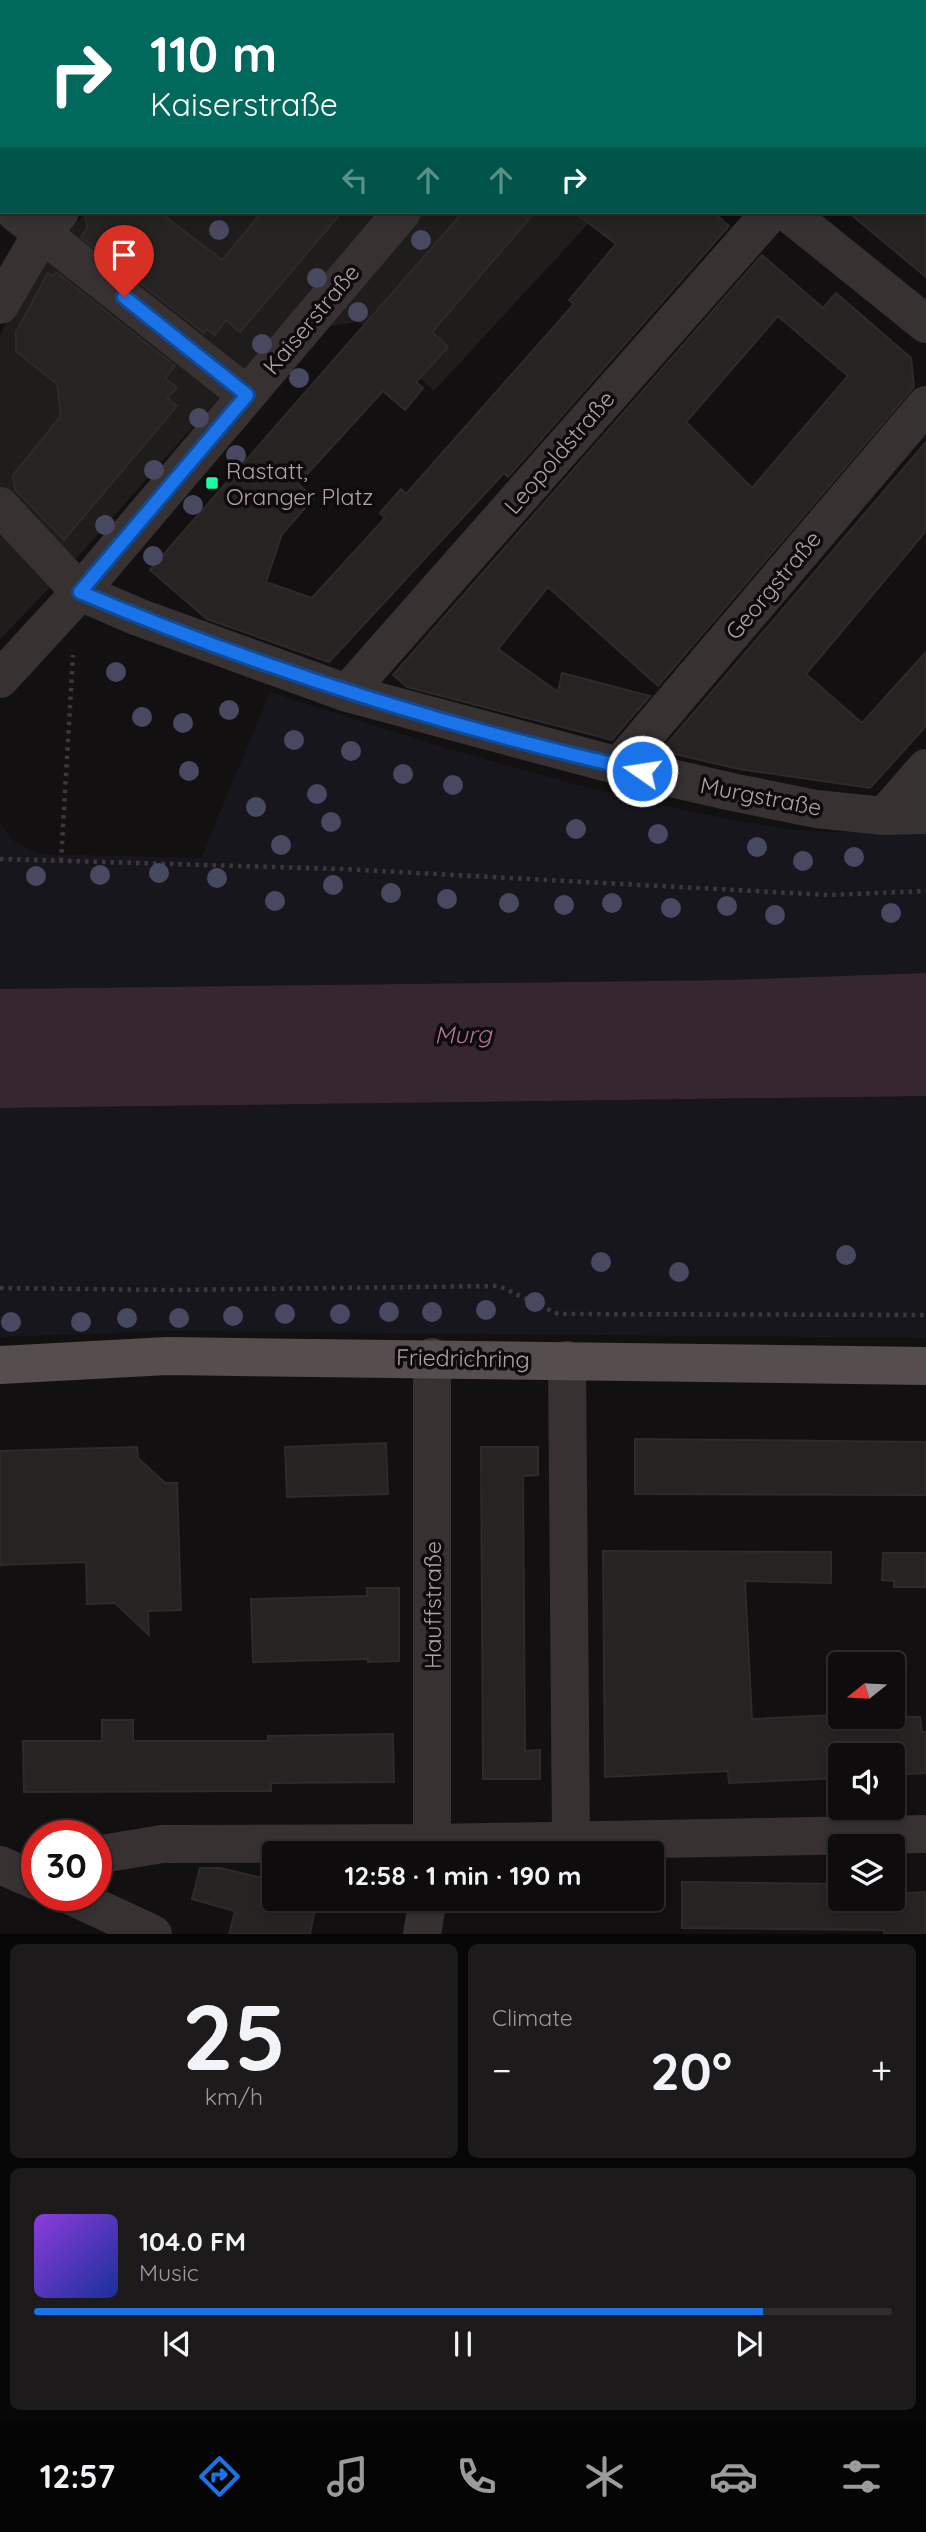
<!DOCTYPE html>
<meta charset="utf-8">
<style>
:root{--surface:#0e0c0c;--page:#1c1a1a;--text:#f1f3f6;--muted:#9b9b9d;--line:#2e2c2d;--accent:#1a73e8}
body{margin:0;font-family:Quicksand,sans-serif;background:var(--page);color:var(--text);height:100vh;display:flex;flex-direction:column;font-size:26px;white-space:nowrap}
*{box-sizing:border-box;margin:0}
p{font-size:23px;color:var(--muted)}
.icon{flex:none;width:38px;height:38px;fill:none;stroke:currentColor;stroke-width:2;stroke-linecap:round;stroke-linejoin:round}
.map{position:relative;height:1934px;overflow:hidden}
.sheet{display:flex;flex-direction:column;gap:10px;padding:10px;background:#080707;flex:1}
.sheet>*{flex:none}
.banner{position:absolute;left:0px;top:0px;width:928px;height:214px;box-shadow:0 4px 10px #0003,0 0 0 2px var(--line);background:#00695c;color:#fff;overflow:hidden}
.needle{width:46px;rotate:252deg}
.tools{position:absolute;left:828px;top:1652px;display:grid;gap:14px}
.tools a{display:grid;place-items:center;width:77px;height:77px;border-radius:7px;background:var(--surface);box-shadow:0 4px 10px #0003,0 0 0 2px var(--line);font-size:35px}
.speed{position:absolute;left:21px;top:1820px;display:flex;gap:14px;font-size:35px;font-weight:700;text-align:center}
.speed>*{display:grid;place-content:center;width:91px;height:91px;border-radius:50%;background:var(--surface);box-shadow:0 4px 10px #0003,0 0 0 2px var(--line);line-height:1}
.speed .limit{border:10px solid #d22;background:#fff;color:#111}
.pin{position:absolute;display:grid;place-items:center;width:60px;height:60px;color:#fff;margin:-72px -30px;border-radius:50% 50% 50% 0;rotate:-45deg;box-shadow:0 0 7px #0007}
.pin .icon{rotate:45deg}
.me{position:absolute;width:77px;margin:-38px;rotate:283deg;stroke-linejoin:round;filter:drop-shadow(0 0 5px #0008)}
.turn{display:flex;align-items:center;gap:24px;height:147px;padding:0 35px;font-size:32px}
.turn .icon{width:91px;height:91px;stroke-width:2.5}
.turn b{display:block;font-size:49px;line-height:60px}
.lanes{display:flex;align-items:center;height:66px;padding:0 35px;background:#0003;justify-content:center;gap:35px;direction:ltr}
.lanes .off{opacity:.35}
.big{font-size:52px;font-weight:800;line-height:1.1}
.sheet .card{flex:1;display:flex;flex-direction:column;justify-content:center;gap:10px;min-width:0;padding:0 24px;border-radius:10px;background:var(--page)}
.sheet .dial{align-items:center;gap:0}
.dial b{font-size:91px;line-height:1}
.song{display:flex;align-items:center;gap:21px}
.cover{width:84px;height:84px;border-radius:10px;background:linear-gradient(135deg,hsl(270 70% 55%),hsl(230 70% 35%))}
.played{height:7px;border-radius:4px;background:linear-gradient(90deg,var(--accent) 85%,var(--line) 85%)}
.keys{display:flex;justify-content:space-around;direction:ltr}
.heat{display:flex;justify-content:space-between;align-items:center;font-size:38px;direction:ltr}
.sheet .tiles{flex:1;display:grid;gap:10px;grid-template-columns:1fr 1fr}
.card:last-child{grid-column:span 2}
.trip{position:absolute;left:262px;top:1841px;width:402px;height:70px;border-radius:7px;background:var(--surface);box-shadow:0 4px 10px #0003,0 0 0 2px var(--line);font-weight:800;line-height:70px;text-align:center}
.dock{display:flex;height:112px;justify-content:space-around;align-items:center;background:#060505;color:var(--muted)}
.dock .icon{width:49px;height:49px}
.dock .active{color:var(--accent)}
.dock b{font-size:32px;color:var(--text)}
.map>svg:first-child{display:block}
.built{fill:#1f1c1c}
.green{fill:#17161d}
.water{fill:#362630}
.building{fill:#262323;stroke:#2e2a2a;stroke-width:2;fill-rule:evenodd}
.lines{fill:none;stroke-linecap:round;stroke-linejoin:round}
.path{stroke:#3e3739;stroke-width:4.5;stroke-dasharray:3.5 5;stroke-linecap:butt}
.minor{stroke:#373132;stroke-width:38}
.major{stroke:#564d4f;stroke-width:38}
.tree{fill:#484860}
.route-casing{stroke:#114b97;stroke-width:18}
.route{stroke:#1a73e8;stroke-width:12}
.poi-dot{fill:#1bffa3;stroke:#0d0b0b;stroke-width:2.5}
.labels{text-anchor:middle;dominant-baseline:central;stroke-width:7;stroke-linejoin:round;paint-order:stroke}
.street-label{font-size:23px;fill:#b4a0a7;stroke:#0d0b0b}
.poi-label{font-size:23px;fill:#b4a0a7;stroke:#0d0b0b;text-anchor:start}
.water-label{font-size:24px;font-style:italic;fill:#b27499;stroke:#0d0b0b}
</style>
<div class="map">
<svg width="926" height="1934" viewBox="0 0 926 1934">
<rect width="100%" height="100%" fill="#121010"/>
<path class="built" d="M333 0H917L919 2H331Z
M87 212H599L434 391 359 322 276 333 61 576 0 639V335L38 259Z"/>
<path class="green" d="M270 692C433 745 597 797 767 826 819 834 874 833 926 833V973L728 980 0 989V824L15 842 39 854 201 858Z
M926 1096V1338L168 1331 0 1337V1108Z"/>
<path class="water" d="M926 973V1096L0 1108V989L728 980Z"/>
<path class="building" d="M85 212H159L222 260 262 212H342L240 332 226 320 215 335 207 329 204 333 81 237 87 228Z
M463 212H535L432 332 448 347 416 382 423 388 405 410 383 391 298 484 314 498 282 534 266 582 312 598 385 518 380 513 401 489 406 494 574 304 569 300 616 244 574 212H713L729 226 508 477 504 473 329 662 207 619 150 570Z
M848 212H926V277Z
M762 255 823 308 836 293 911 358 914 387 658 686 548 587 498 649 558 692 562 673 650 696 612 740 407 687 393 675ZM778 316 848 376 752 488 686 422Z
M56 272 175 366 165 378 177 388 167 398 177 406 64 540 15 490 13 475 61 416 57 384 16 351V332L48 273 53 276Z
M926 442V531L806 674 862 723 926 652V726L870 788 739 769 661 751Z
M635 1439 926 1442V1495L635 1494Z
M386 1443 388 1494 287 1497 285 1447Z
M137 1447 138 1458 165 1483H177L181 1610 148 1611 149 1635 115 1603 87 1604 86 1562 0 1565V1451Z
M481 1447H538V1475L523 1476 525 1751 540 1750V1779H483Z
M603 1551 831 1552V1583L745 1581 752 1719 835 1715 920 1717 922 1732H926V1773L892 1775V1755H840V1778L729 1783 728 1771 605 1777Z
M883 1553H926V1587H894V1581L882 1580Z
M367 1588H399V1661L368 1662V1659L253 1662 251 1599 367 1596Z
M102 1720H133V1741H268V1736L393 1734 394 1782 271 1783V1791L24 1792 23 1741H102Z
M200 1868H220L275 1881V1899H317L310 1934H229L235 1911 192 1899Z
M682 1882 840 1884V1899H892V1894L926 1892V1934H884V1930L682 1928Z"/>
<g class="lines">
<path class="path" d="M0 859 342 869 829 895 926 891
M61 861 73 655
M0 1288 170 1290 499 1286 558 1314 926 1315"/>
<path class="minor" d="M534 0 536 2
M234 2 235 0
M580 2 582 0
M15 212 247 395
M787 212 926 324
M0 305 42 233 60 212
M0 506 80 592 138 617 347 693 619 766 732 792 816 809 884 816 926 815
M0 679 80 592 402 212
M347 693 771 212
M619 766 926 405
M884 816 926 768
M432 1357V1853
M567 1360 571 1840
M96 1855 162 1844 433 1843 926 1834
M0 1865 37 1881
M69 1895 153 1934
M422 1934 428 1899"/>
<path class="major" d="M0 1365 167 1356 926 1366"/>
</g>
<g class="tree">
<circle cx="219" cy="230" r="10"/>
<circle cx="421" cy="240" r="10"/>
<circle cx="317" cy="278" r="10"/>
<circle cx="358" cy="312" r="10"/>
<circle cx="262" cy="344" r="10"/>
<circle cx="299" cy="378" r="10"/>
<circle cx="199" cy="418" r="10"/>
<circle cx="236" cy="455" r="10"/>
<circle cx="154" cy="470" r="10"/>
<circle cx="193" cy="505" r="10"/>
<circle cx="105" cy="525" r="10"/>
<circle cx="153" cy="556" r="10"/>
<circle cx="116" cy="672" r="10"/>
<circle cx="229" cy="710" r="10"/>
<circle cx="142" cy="717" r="10"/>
<circle cx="183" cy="723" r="10"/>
<circle cx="294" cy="740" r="10"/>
<circle cx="351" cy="751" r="10"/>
<circle cx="189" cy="771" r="10"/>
<circle cx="403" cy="774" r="10"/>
<circle cx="453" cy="785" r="10"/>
<circle cx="317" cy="794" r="10"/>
<circle cx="256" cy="807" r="10"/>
<circle cx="331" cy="822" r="10"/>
<circle cx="576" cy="829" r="10"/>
<circle cx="658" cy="834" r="10"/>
<circle cx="281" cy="845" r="10"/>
<circle cx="757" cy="847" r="10"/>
<circle cx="854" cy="857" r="10"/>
<circle cx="803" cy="861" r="10"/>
<circle cx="159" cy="873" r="10"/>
<circle cx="100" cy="875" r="10"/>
<circle cx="36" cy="876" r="10"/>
<circle cx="217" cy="878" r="10"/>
<circle cx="333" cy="885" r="10"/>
<circle cx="391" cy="893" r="10"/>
<circle cx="447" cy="899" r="10"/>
<circle cx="275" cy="901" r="10"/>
<circle cx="509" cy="903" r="10"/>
<circle cx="612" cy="903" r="10"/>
<circle cx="564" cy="905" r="10"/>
<circle cx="727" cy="906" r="10"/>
<circle cx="671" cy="908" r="10"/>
<circle cx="891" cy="913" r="10"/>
<circle cx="775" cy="915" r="10"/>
<circle cx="846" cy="1255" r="10"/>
<circle cx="601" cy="1262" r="10"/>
<circle cx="679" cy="1272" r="10"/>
<circle cx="535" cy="1302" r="10"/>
<circle cx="486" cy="1310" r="10"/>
<circle cx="389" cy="1312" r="10"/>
<circle cx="432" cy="1312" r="10"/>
<circle cx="285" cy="1314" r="10"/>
<circle cx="340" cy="1314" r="10"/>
<circle cx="233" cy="1316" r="10"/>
<circle cx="127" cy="1318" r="10"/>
<circle cx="179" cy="1318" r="10"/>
<circle cx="11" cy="1322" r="10"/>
<circle cx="81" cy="1322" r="10"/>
</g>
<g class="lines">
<g class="route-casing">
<path id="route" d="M124 297 247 395 80 592C261 669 450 728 642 771"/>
</g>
<use href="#route" class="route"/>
</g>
<rect class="poi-dot" x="205" y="476" width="14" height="14" rx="3.5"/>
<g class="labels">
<g class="street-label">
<text transform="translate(311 319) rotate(-50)">Kaiserstraße</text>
<text transform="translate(559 452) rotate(-49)">Leopoldstraße</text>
<text transform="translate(773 585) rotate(-50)">Georgstraße</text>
<text transform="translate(761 796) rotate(11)">Murgstraße</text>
<text transform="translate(463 1358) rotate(1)">Friedrichring</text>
<text transform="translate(432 1605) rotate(-90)">Hauffstraße</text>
</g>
<g class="poi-label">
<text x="226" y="470">Rastatt,<tspan x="226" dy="26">Oranger Platz</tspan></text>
</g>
<g class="water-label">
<text transform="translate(463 1034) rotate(-1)">Murg</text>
</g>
</g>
</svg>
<div class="tools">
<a><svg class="needle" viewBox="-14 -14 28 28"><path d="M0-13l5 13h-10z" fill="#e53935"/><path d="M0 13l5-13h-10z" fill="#9b9b9d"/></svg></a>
<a><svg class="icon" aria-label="sound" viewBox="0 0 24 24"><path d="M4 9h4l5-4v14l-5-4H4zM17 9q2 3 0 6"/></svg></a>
<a><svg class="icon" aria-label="layers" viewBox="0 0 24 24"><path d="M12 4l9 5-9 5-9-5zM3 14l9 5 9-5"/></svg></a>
</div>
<div class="speed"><div class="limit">30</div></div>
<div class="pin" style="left:124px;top:297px;background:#d93025"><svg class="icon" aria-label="arrive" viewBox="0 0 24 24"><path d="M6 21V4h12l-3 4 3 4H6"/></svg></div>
<svg class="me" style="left:642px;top:771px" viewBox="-20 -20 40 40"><circle r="17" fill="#1a73e8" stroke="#fff" stroke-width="3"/><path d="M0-11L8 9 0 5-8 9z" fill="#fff"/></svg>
<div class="trip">12:58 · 1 min · 190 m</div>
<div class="banner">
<div class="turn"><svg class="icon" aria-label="right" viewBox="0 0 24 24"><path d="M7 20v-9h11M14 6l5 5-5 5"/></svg><div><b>110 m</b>Kaiserstraße</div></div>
<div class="lanes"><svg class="icon off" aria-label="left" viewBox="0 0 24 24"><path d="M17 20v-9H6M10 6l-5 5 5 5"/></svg><svg class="icon off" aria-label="ahead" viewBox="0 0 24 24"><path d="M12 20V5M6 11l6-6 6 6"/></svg><svg class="icon off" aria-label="ahead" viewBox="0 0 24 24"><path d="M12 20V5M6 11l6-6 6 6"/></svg><svg class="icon" aria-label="right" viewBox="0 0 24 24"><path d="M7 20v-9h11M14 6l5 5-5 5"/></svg></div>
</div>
</div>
<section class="sheet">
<div class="tiles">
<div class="card dial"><b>25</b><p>km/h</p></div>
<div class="card"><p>Climate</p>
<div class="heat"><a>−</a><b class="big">20°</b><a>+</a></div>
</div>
<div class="card">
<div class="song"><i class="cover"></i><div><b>104.0 FM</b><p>Music</p></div></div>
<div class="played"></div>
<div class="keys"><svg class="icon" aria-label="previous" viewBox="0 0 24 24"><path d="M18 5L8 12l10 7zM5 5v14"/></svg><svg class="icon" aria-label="pause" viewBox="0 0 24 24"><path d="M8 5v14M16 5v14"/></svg><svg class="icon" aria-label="next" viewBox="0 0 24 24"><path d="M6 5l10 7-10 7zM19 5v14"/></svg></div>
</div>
</div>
</section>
<nav class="dock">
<b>12:57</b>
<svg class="icon active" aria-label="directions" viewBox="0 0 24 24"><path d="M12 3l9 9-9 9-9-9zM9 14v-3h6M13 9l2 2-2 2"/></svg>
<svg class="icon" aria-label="music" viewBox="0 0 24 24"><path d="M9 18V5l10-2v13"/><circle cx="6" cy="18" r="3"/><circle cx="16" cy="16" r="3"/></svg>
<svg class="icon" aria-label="phone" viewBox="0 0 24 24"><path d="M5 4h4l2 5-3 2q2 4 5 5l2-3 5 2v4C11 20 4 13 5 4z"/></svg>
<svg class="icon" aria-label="climate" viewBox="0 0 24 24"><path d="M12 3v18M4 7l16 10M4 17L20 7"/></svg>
<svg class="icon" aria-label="car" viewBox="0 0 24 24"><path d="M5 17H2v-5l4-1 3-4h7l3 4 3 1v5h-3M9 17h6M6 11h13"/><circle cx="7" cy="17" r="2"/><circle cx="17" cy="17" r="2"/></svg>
<svg class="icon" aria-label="filters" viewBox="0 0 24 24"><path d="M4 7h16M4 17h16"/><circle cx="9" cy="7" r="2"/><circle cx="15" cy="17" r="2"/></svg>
</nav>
